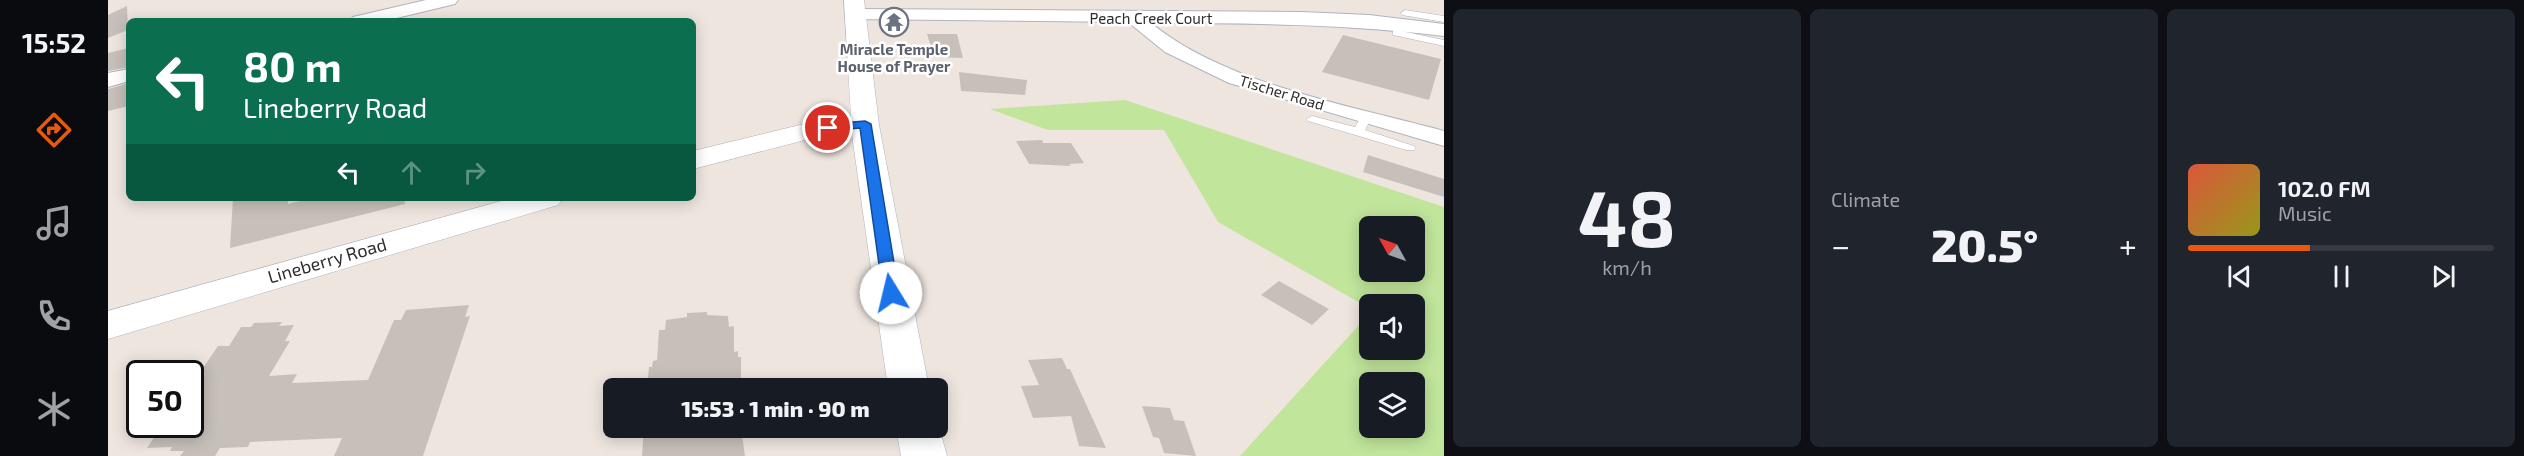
<!DOCTYPE html>
<meta charset="utf-8">
<style>
:root{--surface:#171b24;--page:#20242c;--text:#f1f3f6;--muted:#9ea1a6;--line:#363941;--accent:#ea580c}
body{margin:0;font-family:"Exo 2",sans-serif;background:var(--page);color:var(--text);height:100vh;display:flex;flex-direction:column;font-size:22px;white-space:nowrap}
*{box-sizing:border-box;margin:0}
p{font-size:20px;color:var(--muted)}
.icon{flex:none;width:33px;height:33px;fill:none;stroke:currentColor;stroke-width:2;stroke-linecap:round;stroke-linejoin:round}
.map{position:relative;flex:1;overflow:hidden}
.drawer{display:flex;flex-direction:column;gap:9px;padding:9px;background:#0d0f14;width:1080px}
.drawer>*{flex:none}
.guide{position:absolute;left:18px;top:18px;width:570px;height:183px;border-radius:9px;box-shadow:0 3px 15px #0003;background:#0b6e4f;color:#fff;overflow:hidden}
.needle{width:39px;rotate:310deg}
.tools{position:absolute;left:1251px;top:216px;display:grid;gap:12px}
.tools a{display:grid;place-items:center;width:66px;height:66px;border-radius:9px;background:var(--surface);box-shadow:0 3px 15px #0003;font-size:30px}
.speed{position:absolute;left:18px;top:360px;display:flex;gap:12px;font-size:30px;font-weight:700;text-align:center}
.speed>*{display:grid;place-content:center;width:78px;height:78px;border-radius:50%;background:var(--surface);box-shadow:0 3px 15px #0003;line-height:1}
.speed .limit{border:3px solid #111;border-radius:9px;background:#fff;color:#111}
.pin{position:absolute;display:grid;place-items:center;width:51px;height:51px;color:#fff;margin:-26px;border:3px solid #fff;border-radius:50%;box-shadow:0 2px 6px #0007}
.me{position:absolute;width:66px;margin:-33px;rotate:351deg;stroke-linejoin:round;filter:drop-shadow(0 0 4px #0008)}
.turn{display:flex;align-items:center;gap:21px;height:126px;padding:0 18px;font-size:27px}
.turn .icon{width:78px;height:78px;stroke-width:2.5}
.turn b{display:block;font-size:42px;line-height:51px}
.lanes{display:flex;align-items:center;height:57px;padding:0 18px;background:#0003;justify-content:center;gap:30px;direction:ltr}
.lanes .off{opacity:.35}
.big{font-size:45px;font-weight:800;line-height:1.1}
.drawer .tile{flex:1;display:flex;flex-direction:column;justify-content:center;gap:9px;min-width:0;padding:0 21px;border-radius:9px;background:var(--page)}
.drawer .dial{align-items:center;gap:0}
.dial b{font-size:78px;line-height:1}
.song{display:flex;align-items:center;gap:18px}
.cover{width:72px;height:72px;border-radius:9px;background:linear-gradient(135deg,hsl(10 70% 55%),hsl(60 70% 35%))}
.played{height:6px;border-radius:3px;background:linear-gradient(90deg,var(--accent) 40%,var(--line) 40%)}
.keys{display:flex;justify-content:space-around;direction:ltr}
.heat{display:flex;justify-content:space-between;align-items:center;font-size:33px;direction:ltr}
.drawer .tiles{flex:1;display:grid;gap:9px;grid-template-columns:repeat(3,1fr)}
.trip{position:absolute;left:495px;top:378px;width:345px;height:60px;border-radius:9px;background:var(--surface);box-shadow:0 3px 15px #0003;font-weight:800;line-height:60px;text-align:center}
main{display:flex;flex:1;min-height:0}
.menu{display:flex;flex-direction:column;width:108px;justify-content:space-around;align-items:center;background:#090b0e;color:var(--muted)}
.menu .icon{width:42px;height:42px}
.menu .selected{color:var(--accent)}
.menu b{font-size:27px;color:var(--text)}
.map>svg:first-child{display:block}
.green{fill:#c0e59b;fill-rule:evenodd}
.building{fill:#c7c0ba}
.lines{fill:none;stroke-linecap:round;stroke-linejoin:round}
.lane-casing{stroke:#afb4bd;stroke-width:1}
.street-casing{stroke:#afb4bd;stroke-width:2}
.secondary-casing{stroke:#afb4bd;stroke-width:1}
.lane{fill:#fff;fill-rule:evenodd}
.street{fill:#fff;fill-rule:evenodd}
.secondary{fill:#fff;fill-rule:evenodd}
.route{fill:#1a73e8;stroke:#114b97;stroke-width:1.5}
.labels{text-anchor:middle;dominant-baseline:central;stroke-width:5;stroke-linejoin:round;paint-order:stroke}
.far-street-label{font-size:15px;fill:#2d2d2d;stroke:#fff}
.far-worship-label{font-size:15px;font-weight:bold;fill:#5b616d;stroke:#fff}
.street-label{font-size:18px;fill:#2d2d2d;stroke:#fff}
</style>
<main>
<nav class="menu">
<b>15:52</b>
<svg class="icon selected" aria-label="directions" viewBox="0 0 24 24"><path d="M12 3l9 9-9 9-9-9zM9 14v-3h6M13 9l2 2-2 2"/></svg>
<svg class="icon" aria-label="music" viewBox="0 0 24 24"><path d="M9 18V5l10-2v13"/><circle cx="6" cy="18" r="3"/><circle cx="16" cy="16" r="3"/></svg>
<svg class="icon" aria-label="phone" viewBox="0 0 24 24"><path d="M5 4h4l2 5-3 2q2 4 5 5l2-3 5 2v4C11 20 4 13 5 4z"/></svg>
<svg class="icon" aria-label="climate" viewBox="0 0 24 24"><path d="M12 3v18M4 7l16 10M4 17L20 7"/></svg>
</nav>
<div class="map">
<svg width="1336" height="456" viewBox="0 0 1336 456">
<rect width="100%" height="100%" fill="#eee5df"/>
<path class="green" d="M1017 100 1336 207V456H1132L1261 314 1262 350H1306V304H1262L1261 308 1110 222 1056 130H940L882 109ZM1262 226H1306V272H1262ZM1262 382H1306V428H1262Z"/>
<path class="building" d="M19 6 20 30 0 38V15Z
M819 34H849L855 58 826 57Z
M1235 35 1333 59 1321 100 1214 72Z
M21 48V67L0 71V53Z
M851 72 919 80 917 95 853 91Z
M21 83V106L0 111V89Z
M934 140 935 143H963L976 163 961 164 963 166 921 164 908 141Z
M1260 155 1336 179V197L1255 172Z
M125 198H180V204L203 198H296L297 204 122 248Z
M1171 281 1221 309 1204 325 1153 295Z
M361 305 357 317 362 316 315 456H226L234 438 142 442 140 447 112 448 107 456H72L76 451H62L64 447 39 448 55 424H82V387L110 346H121L133 327H143L146 323 174 322 171 326 186 325 177 341H182L161 376 189 374 184 383 260 380 286 320H293L298 310Z
M599 312V315L620 316 621 327 626 326V352L630 351V357H633V388H539L541 367H544L545 361 549 360 551 330H557L558 320 579 317V313Z
M954 358 959 369H962L998 448 971 446 963 416 925 418 913 386 931 385 920 360Z
M1034 406 1062 408 1066 420 1076 421 1088 456 1056 453 1051 438 1045 437Z
M539 428H633L637 456H534L536 429Z"/>
<g class="lines">
<g class="lane-casing">
<path id="lane" d="M1297 10 1336 16V22L1294 15 1293 13Z
M1288 30 1336 40V46L1285 35V31Z
M1258 114 1264 117 1257 130 1306 146 1308 148 1306 150H1298L1200 121 1198 119 1204 116 1247 127 1254 115Z"/>
</g>
<g class="street-casing">
<path id="street" d="M318 0H350L347 4 276 21H242L245 17Z
M749 9 1194 12 1261 15 1336 24V36C1238 24 1142 23 1043 23 1117 84 1244 106 1336 131V146L1121 83 1057 52 1020 22 742 19 740 15Z
M21 69V81L0 87V73Z"/>
</g>
<g class="secondary-casing">
<path id="secondary" d="M736 0H756L771 125 821 388H780L744 135 697 140 585 169V151L696 124 743 118Z
M404 198H455L450 205 0 339V311Z
M830 423 839 456H793L788 428H830Z"/>
</g>
<use href="#lane" class="lane"/>
<use href="#street" class="street"/>
<use href="#secondary" class="secondary"/>
</g>
<path class="route" d="M757 121 763 124 791 293 783 298 775 293 752 128 720 131 714 128 720 124Z"/>
<defs>
<g id="temple-ring" transform="scale(1.5)"><circle r="9.5" fill="#fff" stroke="#6b7280" stroke-width="1.5"/><path d="M0-6L5-2H3V0L6.5 2.5H4V6H1.5V3h-3V6H-4V2.5H-6.5L-3 0V-2H-5Z" fill="#6b7280"/></g>
</defs>
<g fill-rule="evenodd">
<use href="#temple-ring" x="786" y="22"/>
</g>
<g class="labels">
<g class="far-street-label">
<text x="1043" y="18">Peach Creek Court</text>
<text transform="translate(1174 92) rotate(17)">Tischer Road</text>
</g>
<g class="far-worship-label">
<text x="786" y="49">Miracle Temple<tspan x="786" dy="17">House of Prayer</tspan></text>
</g>
<g class="street-label">
<text transform="translate(219 260) rotate(-16)">Lineberry Road</text>
</g>
</g>
</svg>
<div class="tools">
<a><svg class="needle" viewBox="-14 -14 28 28"><path d="M0-13l5 13h-10z" fill="#e53935"/><path d="M0 13l5-13h-10z" fill="#9ea1a6"/></svg></a>
<a><svg class="icon" aria-label="sound" viewBox="0 0 24 24"><path d="M4 9h4l5-4v14l-5-4H4zM17 9q2 3 0 6"/></svg></a>
<a><svg class="icon" aria-label="layers" viewBox="0 0 24 24"><path d="M12 4l9 5-9 5-9-5zM3 14l9 5 9-5"/></svg></a>
</div>
<div class="speed"><div class="limit">50</div></div>
<div class="pin" style="left:720px;top:128px;background:#d93025"><svg class="icon" aria-label="arrive" viewBox="0 0 24 24"><path d="M6 21V4h12l-3 4 3 4H6"/></svg></div>
<svg class="me" style="left:783px;top:293px" viewBox="-20 -20 40 40"><circle r="19" fill="#fff"/><path d="M0-13L10 11 0 6-10 11z" fill="#1a73e8"/></svg>
<div class="trip">15:53 · 1 min · 90 m</div>
<div class="guide">
<div class="turn"><svg class="icon" aria-label="left" viewBox="0 0 24 24"><path d="M17 20v-9H6M10 6l-5 5 5 5"/></svg><div><b>80 m</b>Lineberry Road</div></div>
<div class="lanes"><svg class="icon" aria-label="left" viewBox="0 0 24 24"><path d="M17 20v-9H6M10 6l-5 5 5 5"/></svg><svg class="icon off" aria-label="ahead" viewBox="0 0 24 24"><path d="M12 20V5M6 11l6-6 6 6"/></svg><svg class="icon off" aria-label="right" viewBox="0 0 24 24"><path d="M7 20v-9h11M14 6l5 5-5 5"/></svg></div>
</div>
</div>
<section class="drawer">
<div class="tiles">
<div class="tile dial"><b>48</b><p>km/h</p></div>
<div class="tile"><p>Climate</p>
<div class="heat"><a>−</a><b class="big">20.5°</b><a>+</a></div>
</div>
<div class="tile">
<div class="song"><i class="cover"></i><div><b>102.0 FM</b><p>Music</p></div></div>
<div class="played"></div>
<div class="keys"><svg class="icon" aria-label="previous" viewBox="0 0 24 24"><path d="M18 5L8 12l10 7zM5 5v14"/></svg><svg class="icon" aria-label="pause" viewBox="0 0 24 24"><path d="M8 5v14M16 5v14"/></svg><svg class="icon" aria-label="next" viewBox="0 0 24 24"><path d="M6 5l10 7-10 7zM19 5v14"/></svg></div>
</div>
</div>
</section>
</main>
